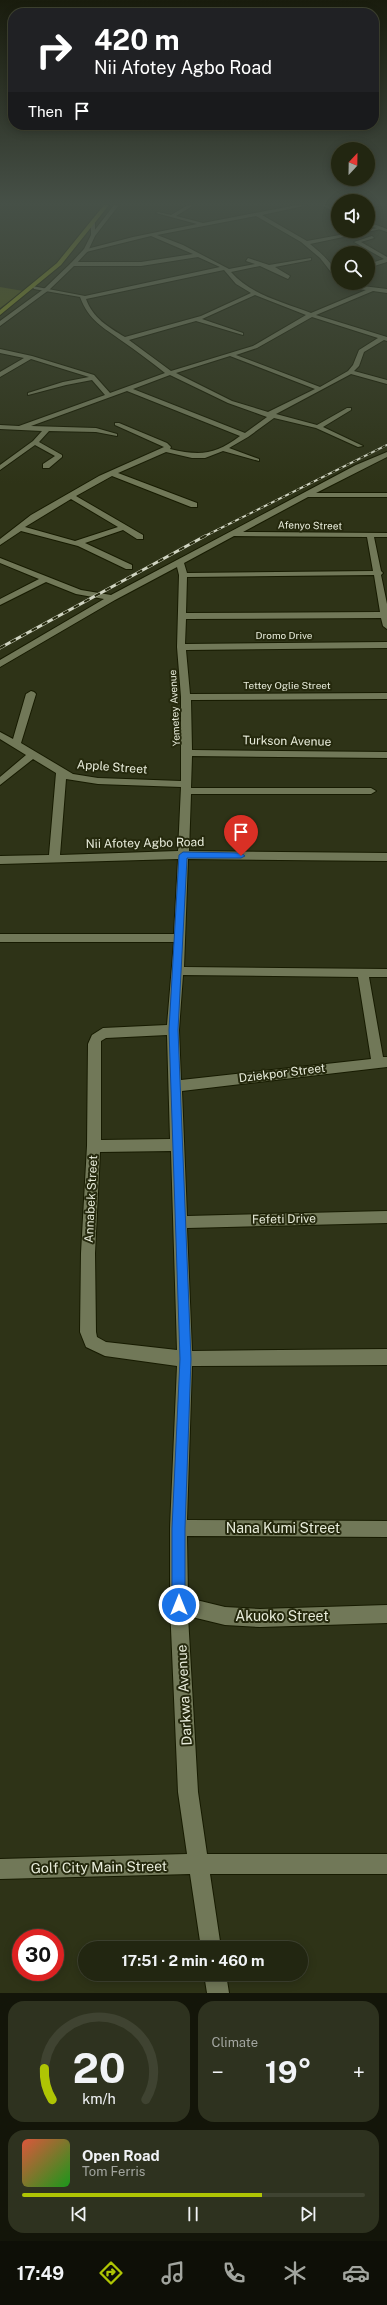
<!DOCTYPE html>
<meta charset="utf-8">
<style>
:root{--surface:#222611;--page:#2e321f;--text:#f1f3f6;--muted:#a2a59f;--line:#3f4331;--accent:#afc504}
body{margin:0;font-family:"Public Sans",sans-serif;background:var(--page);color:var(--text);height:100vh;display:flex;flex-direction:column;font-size:15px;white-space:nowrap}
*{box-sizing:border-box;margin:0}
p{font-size:13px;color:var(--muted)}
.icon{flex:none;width:22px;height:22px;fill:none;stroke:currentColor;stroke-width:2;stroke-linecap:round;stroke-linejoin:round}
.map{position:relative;height:1993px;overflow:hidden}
.side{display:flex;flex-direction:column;gap:8px;padding:8px;background:#131509;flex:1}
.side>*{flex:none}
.top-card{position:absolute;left:8px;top:8px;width:371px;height:122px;border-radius:16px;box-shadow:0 2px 10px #0003,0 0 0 1px var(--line);background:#202124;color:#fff;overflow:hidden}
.needle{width:26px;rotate:22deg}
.buttons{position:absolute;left:331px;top:142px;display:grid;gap:8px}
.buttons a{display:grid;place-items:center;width:44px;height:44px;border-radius:50%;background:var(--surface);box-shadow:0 2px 10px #0003,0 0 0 1px var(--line);font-size:20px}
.speed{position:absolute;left:12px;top:1929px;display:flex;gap:8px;font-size:20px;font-weight:700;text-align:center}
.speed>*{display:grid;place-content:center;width:52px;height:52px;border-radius:50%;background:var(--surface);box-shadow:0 2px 10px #0003,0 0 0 1px var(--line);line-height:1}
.speed .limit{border:6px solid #d22;background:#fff;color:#111}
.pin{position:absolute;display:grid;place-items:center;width:34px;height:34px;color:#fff;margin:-41px -17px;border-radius:50% 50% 50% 0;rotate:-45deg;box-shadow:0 0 4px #0007}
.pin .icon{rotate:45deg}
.me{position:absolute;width:44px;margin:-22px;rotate:0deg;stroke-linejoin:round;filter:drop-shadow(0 0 3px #0008)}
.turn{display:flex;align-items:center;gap:14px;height:84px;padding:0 20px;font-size:18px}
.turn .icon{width:52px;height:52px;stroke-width:2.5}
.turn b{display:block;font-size:28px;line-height:34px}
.then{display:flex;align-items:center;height:38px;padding:0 20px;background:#0003;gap:8px;font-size:15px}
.big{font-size:30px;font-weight:700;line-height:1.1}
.side .widget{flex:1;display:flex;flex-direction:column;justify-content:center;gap:6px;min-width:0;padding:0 14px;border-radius:16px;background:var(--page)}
.side .dial{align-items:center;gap:0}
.dial svg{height:104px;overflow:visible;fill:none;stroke:var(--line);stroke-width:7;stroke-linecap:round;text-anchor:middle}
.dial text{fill:var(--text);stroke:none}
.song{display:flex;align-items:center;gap:12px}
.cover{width:48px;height:48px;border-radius:6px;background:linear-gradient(135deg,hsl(10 70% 55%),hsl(120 70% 35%))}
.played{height:4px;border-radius:2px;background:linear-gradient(90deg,var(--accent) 70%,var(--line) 70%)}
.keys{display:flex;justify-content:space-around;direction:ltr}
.heat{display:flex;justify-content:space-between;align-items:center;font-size:22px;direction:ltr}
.side .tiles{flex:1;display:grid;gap:8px;grid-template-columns:1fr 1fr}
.widget:last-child{grid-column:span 2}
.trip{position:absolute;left:78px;top:1941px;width:230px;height:40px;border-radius:20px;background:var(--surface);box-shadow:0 2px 10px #0003,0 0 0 1px var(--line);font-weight:700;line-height:40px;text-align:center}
.menu{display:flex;height:64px;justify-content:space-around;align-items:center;background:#0e0f07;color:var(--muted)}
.menu .icon{width:28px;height:28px}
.menu .current{color:var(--accent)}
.menu b{font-size:18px;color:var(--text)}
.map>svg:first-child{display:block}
.forest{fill:#525c19}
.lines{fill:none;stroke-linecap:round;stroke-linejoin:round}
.minor-casing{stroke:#171b01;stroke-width:2}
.tertiary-casing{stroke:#171b01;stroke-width:2}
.trunk-casing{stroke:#171b01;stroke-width:2}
.minor{fill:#717858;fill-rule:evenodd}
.tertiary{fill:#717858;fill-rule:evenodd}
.trunk{fill:#889721;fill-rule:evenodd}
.rail-far1-casing{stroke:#d0d4c2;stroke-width:2}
.rail-casing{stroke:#d0d4c2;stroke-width:3}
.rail-far1{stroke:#25290d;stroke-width:1.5;stroke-dasharray:4;stroke-linecap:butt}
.rail{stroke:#25290d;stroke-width:2;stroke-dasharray:6;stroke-linecap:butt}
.route{fill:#1a73e8;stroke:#114b97}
.labels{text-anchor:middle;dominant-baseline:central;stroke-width:4;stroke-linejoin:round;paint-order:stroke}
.far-street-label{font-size:10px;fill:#e8ecdb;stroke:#25290d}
.street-label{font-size:12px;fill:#e8ecdb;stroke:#25290d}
.near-street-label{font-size:14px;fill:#e8ecdb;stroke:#25290d}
</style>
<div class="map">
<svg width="387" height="1993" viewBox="0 0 387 1993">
<rect width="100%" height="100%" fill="#2e3317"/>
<path class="forest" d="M0 287 23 291 0 308Z"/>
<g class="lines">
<g class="minor-casing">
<path id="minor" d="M188 205H194L176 216 203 223 297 205H308L262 215 307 241 383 227 381 229 310 244C320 252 338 267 338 281L320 258 301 242 256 216 157 235 183 245 229 269 255 264 246 261 248 258 269 265 311 258V260L275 267 290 276 288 279 260 266 231 272C251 295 283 302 311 313L366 290 348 288 338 283 387 289V293L373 291 316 315 387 337V341L384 340 364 352 359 366 354 371 387 380V384L351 374 276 414 317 425 347 408H351V410L323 427 363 446 358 447 316 428 274 418 248 437 229 448 259 459V461L223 451 205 458H192L166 452 118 473 197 503V507H191L112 476 76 496 143 535V539H137L123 530 85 543 132 565V569H126L78 546 21 531 0 545V539L31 515 99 476 164 447 115 425V423H119L167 443 171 447 170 449C200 456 215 455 240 436L127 391 31 426 96 428 117 434V436L96 432 49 431 39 442 62 455V457L49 468H43V464L55 456 35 445 0 470V465L33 441 42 431 0 429V425L19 426 105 395 92 380 66 385 28 395V393L63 382 89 377 31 359 0 377V372L24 358 0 353V349L32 356 94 375 110 393 165 373C151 362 137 351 122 341 103 327 89 321 80 297L34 289 32 286 85 296 220 267 198 257 141 266H73L70 264 73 262H141L193 254 151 236 86 252 83 250 133 237 197 224 156 213 158 212 171 215ZM224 270 236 284 251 293 201 316 125 337C108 327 93 318 86 299ZM255 295 306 315 253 346 171 371 129 340 196 321 243 335V333L202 319ZM312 317 378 338 359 350 353 365 348 371 320 387 236 355 257 348ZM230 356 315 389 268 412 232 401 176 373ZM170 375 228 403 267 417 245 433 133 389ZM71 499 118 527 75 541 25 527Z
M93 221 95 222V236L93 237 91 236V222Z
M372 236 374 238 361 242 387 257V262L368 268V264L384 259 354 242Z
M387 452V457L316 493H387V497H308L243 532 387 533V537H374L381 571 383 573 381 575 387 604V629L383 626 381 618 186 619 185 644 387 642V648L186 650 190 694 387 693V699L191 700 192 750 387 752V758L192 756 191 788H371L376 791 371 794H191L189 851 387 853V861L188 859 184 967 387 969V977H369L383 1057H387V1067L182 1091 187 1216 387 1211V1223L187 1228 192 1351 387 1349V1365L192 1366 187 1520 387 1521V1537L187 1536 188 1598 225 1607 260 1609 387 1605V1623L260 1627 225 1625 188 1616 198 1792 207 1854H387V1874H210L221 1948H201L190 1874 0 1879V1859L187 1854 178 1792 170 1605V1528L177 1366 105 1356 86 1347 80 1332 81 1253 87 1146 88 1044 92 1035 103 1028 167 1025 174 942H0V934H174L178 859 0 864V856L49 855 56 773 33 759 0 785V777L26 755 0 739V732L13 739 26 694 31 691 34 692 36 694 21 743 73 774 98 778 181 781V697L177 647 179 575 177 567 115 600 0 667V660L104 599 76 594 46 582 0 605V599L39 579 0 563V558L81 590 111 595 356 465ZM234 536 367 537 373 571 187 573 184 563ZM374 575 380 612 186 613 187 577ZM66 779 98 784 181 787 178 851 60 855ZM183 975 358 977 371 1059 181 1080 179 1030ZM167 1035 170 1139 101 1140V1041L106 1038ZM171 1151 177 1350 106 1342 97 1337 96 1332 95 1253 100 1152Z
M204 1974H226L229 1993H207Z"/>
</g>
<g class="tertiary-casing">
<path id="tertiary" d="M114 205H119L95 236 88 251 75 265 49 290 0 326V321L45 288 71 263 84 249 91 235Z
M321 205H327L338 210V213Z
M368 222 387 229V232L368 225Z"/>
</g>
<g class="trunk-casing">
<path id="trunk" d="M104 205H109L61 265 0 315V310L57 263Z"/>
</g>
<use href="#minor" class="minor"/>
<use href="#tertiary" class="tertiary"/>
<use href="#trunk" class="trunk"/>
<g class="rail-far1-casing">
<path id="rail-far1" d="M203 537 387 445"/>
</g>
<g class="rail-casing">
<path id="rail" d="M0 648 205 536"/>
</g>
<use href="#rail-far1" class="rail-far1"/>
<use href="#rail" class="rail"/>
</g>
<linearGradient id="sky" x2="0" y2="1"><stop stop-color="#191c0d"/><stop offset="0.42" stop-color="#465047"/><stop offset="1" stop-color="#465047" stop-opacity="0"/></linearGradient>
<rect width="387" height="484" fill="url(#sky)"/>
<path class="route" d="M183 852 241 853 245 856 241 858H187L178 1030 191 1359 185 1528V1605L184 1609 179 1611 174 1609 172 1605V1528L180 1359 169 1030 179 855Z"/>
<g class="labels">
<g class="far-street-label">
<text transform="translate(310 525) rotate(1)">Afenyo Street</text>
<text x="284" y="635">Dromo Drive</text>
<text x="287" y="685">Tettey Oglie Street</text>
<text transform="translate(174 708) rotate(-93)">Yemetey Avenue</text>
</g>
<g class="street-label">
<text transform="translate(287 741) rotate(1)">Turkson Avenue</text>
<text transform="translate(112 767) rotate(4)">Apple Street</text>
<text transform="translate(145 843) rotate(-1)">Nii Afotey Agbo Road</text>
<text transform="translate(282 1073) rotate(-7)">Dziekpor Street</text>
<text transform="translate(91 1199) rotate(-87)">Annabek Street</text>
<text transform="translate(284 1219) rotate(-1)">Fefeti Drive</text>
</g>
<g class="near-street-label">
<text x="283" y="1528">Nana Kumi Street</text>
<text x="282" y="1616">Akuoko Street</text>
<text transform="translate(184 1695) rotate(-93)">Darkwa Avenue</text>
<text transform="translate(99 1867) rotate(-1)">Golf City Main Street</text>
</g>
</g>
</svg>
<div class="buttons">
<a><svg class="needle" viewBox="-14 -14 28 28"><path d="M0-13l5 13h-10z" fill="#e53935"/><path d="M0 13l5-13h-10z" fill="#a2a59f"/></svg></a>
<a><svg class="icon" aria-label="sound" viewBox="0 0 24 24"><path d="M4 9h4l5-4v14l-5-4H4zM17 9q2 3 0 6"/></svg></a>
<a><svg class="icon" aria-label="search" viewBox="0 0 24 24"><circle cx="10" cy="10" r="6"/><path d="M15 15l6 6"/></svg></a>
</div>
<div class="speed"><div class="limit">30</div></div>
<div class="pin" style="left:241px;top:856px;background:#d93025"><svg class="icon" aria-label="arrive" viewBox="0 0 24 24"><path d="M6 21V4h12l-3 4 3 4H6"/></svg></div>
<svg class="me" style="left:179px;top:1605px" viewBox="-20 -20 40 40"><circle r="17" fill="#1a73e8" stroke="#fff" stroke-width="3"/><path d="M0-11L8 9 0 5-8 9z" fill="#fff"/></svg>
<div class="trip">17:51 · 2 min · 460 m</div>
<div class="top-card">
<div class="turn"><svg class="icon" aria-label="right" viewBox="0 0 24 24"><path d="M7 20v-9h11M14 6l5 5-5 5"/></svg><div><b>420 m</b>Nii Afotey Agbo Road</div></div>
<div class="then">Then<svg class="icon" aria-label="arrive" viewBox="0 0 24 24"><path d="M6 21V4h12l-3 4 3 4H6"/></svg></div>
</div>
</div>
<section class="side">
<div class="tiles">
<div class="widget dial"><svg viewBox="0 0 100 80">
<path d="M14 69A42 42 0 1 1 86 69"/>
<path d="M14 69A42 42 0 0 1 8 45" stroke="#afc504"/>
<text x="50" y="56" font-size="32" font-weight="700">20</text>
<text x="50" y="72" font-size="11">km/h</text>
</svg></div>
<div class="widget"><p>Climate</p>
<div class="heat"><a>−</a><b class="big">19°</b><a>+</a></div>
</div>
<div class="widget">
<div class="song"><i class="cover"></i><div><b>Open Road</b><p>Tom Ferris</p></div></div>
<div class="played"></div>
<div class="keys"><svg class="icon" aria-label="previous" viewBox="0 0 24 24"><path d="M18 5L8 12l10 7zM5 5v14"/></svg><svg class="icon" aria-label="pause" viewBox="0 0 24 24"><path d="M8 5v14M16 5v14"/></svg><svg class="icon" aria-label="next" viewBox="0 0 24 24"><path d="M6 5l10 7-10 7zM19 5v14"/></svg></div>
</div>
</div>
</section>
<nav class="menu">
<b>17:49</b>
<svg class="icon current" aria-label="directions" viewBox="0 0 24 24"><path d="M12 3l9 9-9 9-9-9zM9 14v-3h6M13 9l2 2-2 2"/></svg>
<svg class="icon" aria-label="music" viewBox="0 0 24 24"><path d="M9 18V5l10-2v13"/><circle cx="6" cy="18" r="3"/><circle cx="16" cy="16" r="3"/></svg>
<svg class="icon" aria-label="phone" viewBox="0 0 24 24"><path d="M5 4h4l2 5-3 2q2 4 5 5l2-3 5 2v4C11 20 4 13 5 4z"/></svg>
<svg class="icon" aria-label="climate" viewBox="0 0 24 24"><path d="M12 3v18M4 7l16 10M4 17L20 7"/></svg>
<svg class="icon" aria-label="car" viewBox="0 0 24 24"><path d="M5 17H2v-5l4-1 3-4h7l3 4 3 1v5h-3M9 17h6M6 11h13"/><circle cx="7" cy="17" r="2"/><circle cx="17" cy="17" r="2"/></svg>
</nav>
